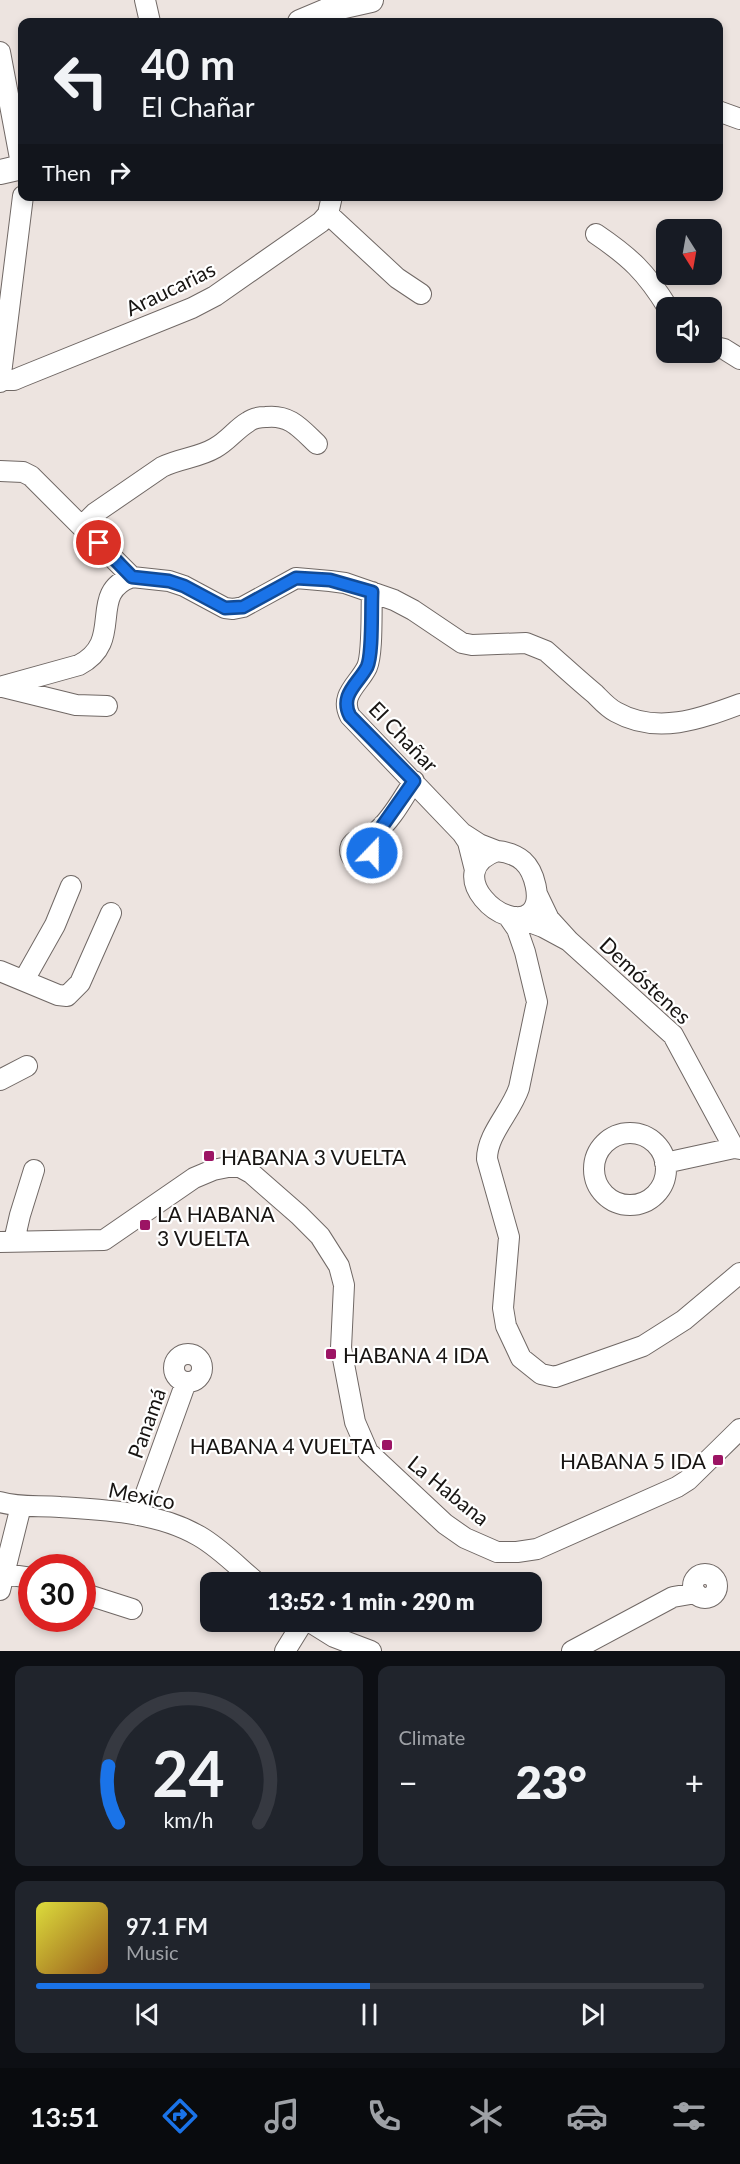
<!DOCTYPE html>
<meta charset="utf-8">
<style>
:root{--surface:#171b24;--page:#20242c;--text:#f1f3f6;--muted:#9ea1a6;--line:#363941;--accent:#1a73e8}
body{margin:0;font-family:Lato,sans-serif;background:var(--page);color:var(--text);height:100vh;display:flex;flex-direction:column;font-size:22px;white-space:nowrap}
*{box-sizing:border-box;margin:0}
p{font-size:20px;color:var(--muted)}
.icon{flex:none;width:33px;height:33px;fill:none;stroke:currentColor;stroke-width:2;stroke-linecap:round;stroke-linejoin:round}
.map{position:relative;height:1651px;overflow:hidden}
.drawer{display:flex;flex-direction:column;gap:15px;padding:15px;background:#0d0f14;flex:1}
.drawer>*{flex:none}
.guide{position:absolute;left:18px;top:18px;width:705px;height:183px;border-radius:12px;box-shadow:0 3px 9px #0003;background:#171b24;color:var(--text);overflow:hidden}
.needle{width:39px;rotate:169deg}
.buttons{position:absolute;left:656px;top:219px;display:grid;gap:12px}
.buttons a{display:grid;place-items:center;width:66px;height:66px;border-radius:12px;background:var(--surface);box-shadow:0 3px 9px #0003;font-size:30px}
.speed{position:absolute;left:18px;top:1554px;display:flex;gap:12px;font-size:30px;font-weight:700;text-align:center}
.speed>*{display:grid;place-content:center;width:78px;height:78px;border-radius:50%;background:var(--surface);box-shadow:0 3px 9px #0003;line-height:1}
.speed .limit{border:9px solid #d22;background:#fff;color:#111}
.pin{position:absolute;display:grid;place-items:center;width:51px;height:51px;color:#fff;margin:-26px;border:3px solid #fff;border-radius:50%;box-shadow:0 2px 6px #0007}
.me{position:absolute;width:66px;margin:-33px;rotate:22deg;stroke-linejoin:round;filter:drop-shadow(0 0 4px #0008)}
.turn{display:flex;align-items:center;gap:21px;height:126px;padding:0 24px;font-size:27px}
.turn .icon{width:78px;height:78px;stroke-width:2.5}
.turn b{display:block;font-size:42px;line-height:51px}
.then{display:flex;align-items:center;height:57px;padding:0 24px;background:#0003;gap:12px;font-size:22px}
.big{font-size:45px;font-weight:800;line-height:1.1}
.drawer .widget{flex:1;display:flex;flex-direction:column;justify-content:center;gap:9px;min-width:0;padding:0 21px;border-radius:12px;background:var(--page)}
.drawer .dial{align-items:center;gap:0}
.dial svg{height:156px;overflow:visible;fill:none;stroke:var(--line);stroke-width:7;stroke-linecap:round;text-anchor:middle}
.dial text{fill:var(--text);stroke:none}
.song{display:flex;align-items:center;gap:18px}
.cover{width:72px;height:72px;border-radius:9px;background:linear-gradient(135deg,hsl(60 70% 55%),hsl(30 70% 35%))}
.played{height:6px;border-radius:3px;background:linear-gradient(90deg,var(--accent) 50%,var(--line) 50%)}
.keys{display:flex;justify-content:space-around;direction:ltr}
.heat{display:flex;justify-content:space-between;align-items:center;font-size:33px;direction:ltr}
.drawer .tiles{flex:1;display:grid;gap:15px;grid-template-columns:1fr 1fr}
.widget:last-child{grid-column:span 2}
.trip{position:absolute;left:200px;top:1572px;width:342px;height:60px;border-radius:12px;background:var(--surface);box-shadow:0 3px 9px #0003;font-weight:800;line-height:60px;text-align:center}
.tabs{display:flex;height:96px;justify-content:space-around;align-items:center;background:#090b0e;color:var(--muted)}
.tabs .icon{width:42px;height:42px}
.tabs .on{color:var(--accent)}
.tabs b{font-size:27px;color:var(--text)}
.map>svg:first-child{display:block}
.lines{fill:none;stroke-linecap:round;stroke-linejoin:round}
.minor-casing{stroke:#706865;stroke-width:22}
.major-casing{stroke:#706865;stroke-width:26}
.minor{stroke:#fff;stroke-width:20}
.major{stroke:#fff;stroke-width:24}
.route-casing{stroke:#114b97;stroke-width:15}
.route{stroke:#1a73e8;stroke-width:10}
.poi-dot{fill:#9c1464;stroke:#fff;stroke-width:2}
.labels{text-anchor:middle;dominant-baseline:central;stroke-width:4.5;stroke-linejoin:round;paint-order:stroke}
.street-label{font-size:21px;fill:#171412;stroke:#fff}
.poi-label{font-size:21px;fill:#171412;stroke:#fff;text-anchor:start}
</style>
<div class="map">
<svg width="740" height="1651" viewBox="0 0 740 1651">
<rect width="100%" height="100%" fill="#ede4e0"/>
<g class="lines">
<g class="minor-casing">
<path id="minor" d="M145 0 150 22
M0 52 22 169
M718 111 740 119
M328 214 397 278 421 294
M596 234C630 257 646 272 668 308
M711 346 724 349 740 359
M0 380H14L21 377 192 308 215 296 321 222 328 214 332 196
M0 382 23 196
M0 471 23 472 31 476 132 577 169 581 184 586 225 608 233 609 243 607 296 578 330 581 345 583 394 600 413 610 462 643 472 645 526 643 546 651C562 665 578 680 595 694 601 700 608 708 616 712 657 735 700 719 740 704
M82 526 95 513 162 467C180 458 198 458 215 448 228 441 236 429 248 422 253 418 260 417 266 417 290 414 301 429 317 444
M372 592C371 610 373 653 367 667 359 684 339 695 350 716L462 833
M0 687 79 665C126 641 86 593 132 577
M3 687 76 705 107 706
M383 825C378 838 373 863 354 860 351 856 349 851 351 846 355 838 370 837 376 832 391 821 404 796 414 781
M497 851C507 852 515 854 523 861 534 871 543 900 531 912 507 936 439 872 497 851Z
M475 870 468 842 462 833 479 844 497 851
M508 916 517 929 525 952 537 1002 519 1088C511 1112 487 1134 487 1159L509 1237 503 1308 506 1326 521 1358 541 1374 555 1377 643 1346 684 1320 740 1273
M516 917 543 927 569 941 549 919 537 894
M569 941 673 1035 734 1148
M0 971 58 995 67 996 80 983 111 913
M24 980 55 925 71 886
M0 1080 27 1066
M594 1169a36 36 0 1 1 72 0a36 36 0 1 1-72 0Z
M665 1163 734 1148 740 1149
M14 1241 20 1215 34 1170
M0 1242 104 1240 194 1178 213 1170 228 1167H240L251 1173 299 1215 320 1236 339 1266 344 1285 341 1348 355 1422 368 1452 445 1524 465 1538 497 1552H517L537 1549 677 1487 688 1480 740 1429
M174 1368a14 14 0 1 1 28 0a14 14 0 1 1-28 0Z
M0 1502C20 1508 40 1505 60 1507 106 1510 158 1512 199 1536 220 1548 238 1567 256 1582
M138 1515 186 1382
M693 1586a12 12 0 1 1 24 0a12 12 0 1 1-24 0Z
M4 1574 32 1578
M0 1590 21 1506
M82 1593 132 1609
M310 1622 334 1637 371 1651
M285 1651 303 1622
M572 1651 673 1597 696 1593"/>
</g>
<g class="major-casing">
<path id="major" d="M300 22 331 9 371 0
M0 172 22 167"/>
</g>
<use href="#minor" class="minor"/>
<use href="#major" class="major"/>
</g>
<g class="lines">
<g class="route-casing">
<path id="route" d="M99 543 132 577 169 581 184 586 225 608 243 607 296 578 330 580 372 592C371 609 373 654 367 667 358 684 339 695 350 716L414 781 383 825 372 853"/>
</g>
<use href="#route" class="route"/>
</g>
<g class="poi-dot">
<rect x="203" y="1150" width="12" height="12" rx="3"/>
<rect x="139" y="1219" width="12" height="12" rx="3"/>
<rect x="325" y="1348" width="12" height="12" rx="3"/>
<rect x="381" y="1439" width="12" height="12" rx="3"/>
<rect x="712" y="1454" width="12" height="12" rx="3"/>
</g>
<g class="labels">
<g class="street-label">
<text transform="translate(170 288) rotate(-26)">Araucarias</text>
<text transform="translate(404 736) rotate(46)">El Chañar</text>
<text transform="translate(646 980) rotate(43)">Demóstenes</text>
<text transform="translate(146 1423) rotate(-70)">Panamá</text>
<text transform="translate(449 1490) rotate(39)">La Habana</text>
<text transform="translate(142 1495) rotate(11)">Mexico</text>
</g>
<g class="poi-label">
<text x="221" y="1156">HABANA 3 VUELTA</text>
<text x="157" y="1213">LA HABANA<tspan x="157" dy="24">3 VUELTA</tspan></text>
<text x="343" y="1354">HABANA 4 IDA</text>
<text x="375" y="1445" text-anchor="end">HABANA 4 VUELTA</text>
<text x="706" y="1460" text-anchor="end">HABANA 5 IDA</text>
</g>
</g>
</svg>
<div class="buttons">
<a><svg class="needle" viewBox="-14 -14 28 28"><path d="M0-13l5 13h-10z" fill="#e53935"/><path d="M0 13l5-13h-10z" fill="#9ea1a6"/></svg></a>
<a><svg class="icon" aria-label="sound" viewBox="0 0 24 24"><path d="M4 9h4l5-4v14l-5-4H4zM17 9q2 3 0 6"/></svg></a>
</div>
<div class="speed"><div class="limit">30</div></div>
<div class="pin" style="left:99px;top:543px;background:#d93025"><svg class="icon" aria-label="arrive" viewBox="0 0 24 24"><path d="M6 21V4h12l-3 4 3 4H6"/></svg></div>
<svg class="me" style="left:372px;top:853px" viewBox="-20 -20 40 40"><circle r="17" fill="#1a73e8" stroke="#fff" stroke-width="3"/><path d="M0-11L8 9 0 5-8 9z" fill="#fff"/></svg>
<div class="trip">13:52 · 1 min · 290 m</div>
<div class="guide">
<div class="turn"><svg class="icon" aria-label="left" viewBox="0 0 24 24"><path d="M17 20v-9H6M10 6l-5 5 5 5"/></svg><div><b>40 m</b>El Chañar</div></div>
<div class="then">Then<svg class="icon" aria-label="right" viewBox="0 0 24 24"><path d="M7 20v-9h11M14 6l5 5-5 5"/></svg></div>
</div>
</div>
<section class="drawer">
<div class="tiles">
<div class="widget dial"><svg viewBox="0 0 100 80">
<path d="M14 69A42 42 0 1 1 86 69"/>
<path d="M14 69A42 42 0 0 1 9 40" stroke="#1a73e8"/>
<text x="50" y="56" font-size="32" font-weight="700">24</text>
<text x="50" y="72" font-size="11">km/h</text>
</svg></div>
<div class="widget"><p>Climate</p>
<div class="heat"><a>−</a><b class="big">23°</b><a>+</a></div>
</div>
<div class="widget">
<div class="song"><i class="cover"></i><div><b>97.1 FM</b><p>Music</p></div></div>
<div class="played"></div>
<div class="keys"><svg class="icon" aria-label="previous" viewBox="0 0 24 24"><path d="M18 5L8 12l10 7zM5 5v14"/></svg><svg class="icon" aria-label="pause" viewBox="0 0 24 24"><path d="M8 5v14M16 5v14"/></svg><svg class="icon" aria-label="next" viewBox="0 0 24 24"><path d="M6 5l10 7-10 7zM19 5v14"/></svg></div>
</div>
</div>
</section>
<nav class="tabs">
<b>13:51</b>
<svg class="icon on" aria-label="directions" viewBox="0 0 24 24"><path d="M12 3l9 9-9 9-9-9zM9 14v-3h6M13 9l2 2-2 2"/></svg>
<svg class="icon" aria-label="music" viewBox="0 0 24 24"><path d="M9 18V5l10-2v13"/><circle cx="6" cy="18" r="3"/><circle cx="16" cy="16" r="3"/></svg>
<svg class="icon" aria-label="phone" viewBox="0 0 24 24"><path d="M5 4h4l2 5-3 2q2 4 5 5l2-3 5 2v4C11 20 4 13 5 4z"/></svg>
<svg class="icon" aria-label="climate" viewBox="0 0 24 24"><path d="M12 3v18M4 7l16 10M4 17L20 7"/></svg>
<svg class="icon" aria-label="car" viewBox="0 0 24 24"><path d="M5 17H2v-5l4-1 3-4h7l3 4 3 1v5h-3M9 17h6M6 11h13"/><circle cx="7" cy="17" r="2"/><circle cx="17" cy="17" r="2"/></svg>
<svg class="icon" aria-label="filters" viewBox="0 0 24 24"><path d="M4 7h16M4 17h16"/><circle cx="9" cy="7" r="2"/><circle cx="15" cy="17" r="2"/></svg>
</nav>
